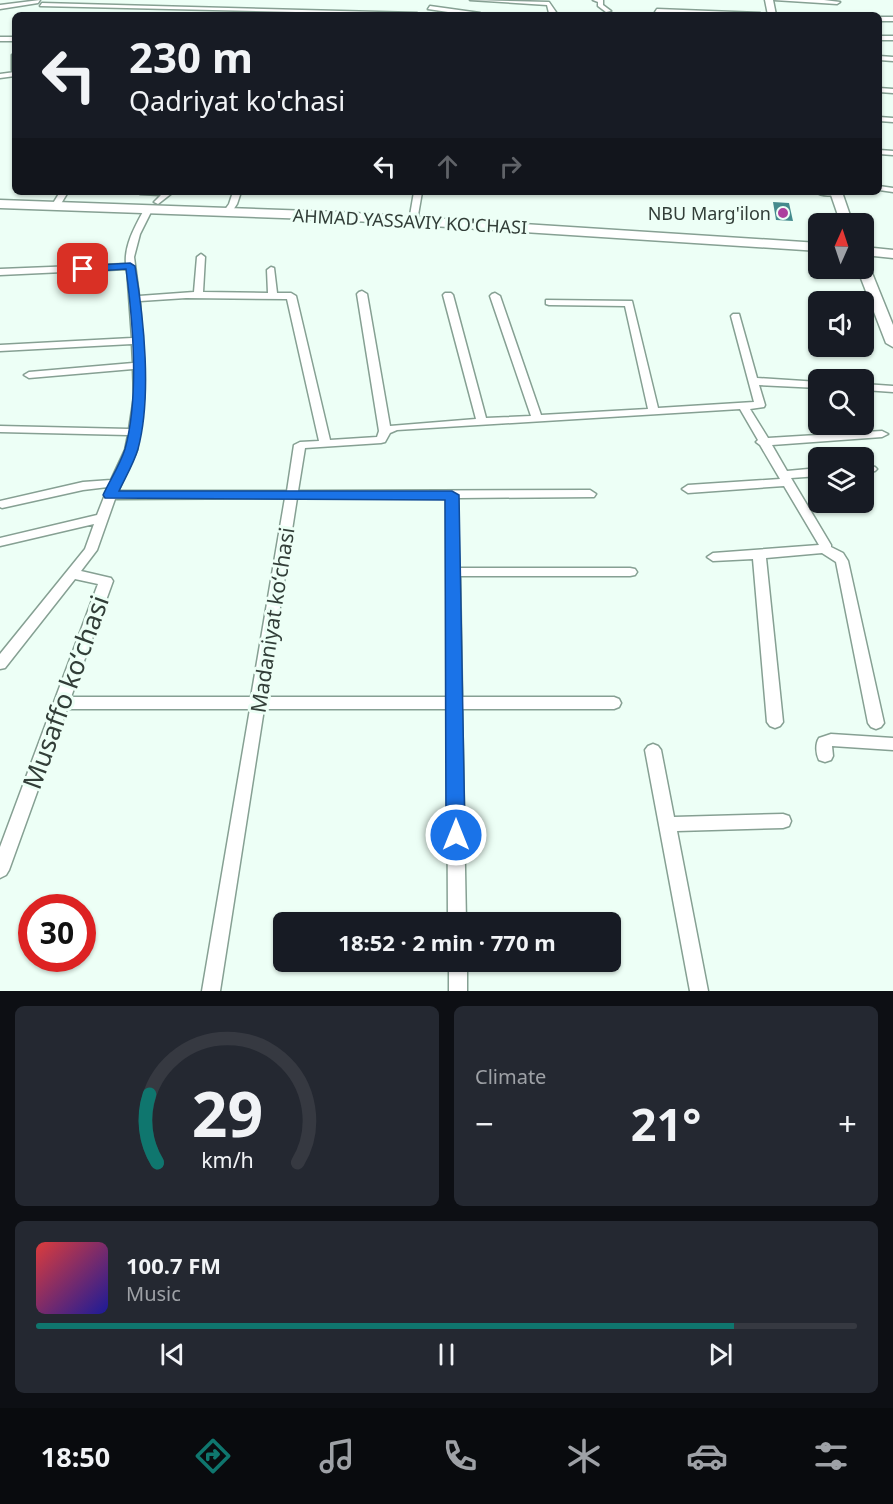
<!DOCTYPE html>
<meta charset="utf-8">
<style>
:root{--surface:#171b24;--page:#242831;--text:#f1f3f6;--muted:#9ea1a6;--line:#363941;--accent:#0f766e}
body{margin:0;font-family:"Noto Sans",sans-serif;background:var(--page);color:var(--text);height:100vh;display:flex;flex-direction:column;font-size:22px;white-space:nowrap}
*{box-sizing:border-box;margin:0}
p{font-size:20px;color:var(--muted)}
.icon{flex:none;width:33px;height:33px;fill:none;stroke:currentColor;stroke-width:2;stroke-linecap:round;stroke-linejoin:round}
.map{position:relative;height:991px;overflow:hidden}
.panel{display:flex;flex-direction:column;gap:15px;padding:15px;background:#0d0f14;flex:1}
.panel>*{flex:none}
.hud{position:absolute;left:12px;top:12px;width:870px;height:183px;border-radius:9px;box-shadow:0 2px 4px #0004;background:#171b24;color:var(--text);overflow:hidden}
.needle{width:39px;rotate:3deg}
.fabs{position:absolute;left:808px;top:213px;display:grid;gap:12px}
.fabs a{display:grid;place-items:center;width:66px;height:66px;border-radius:9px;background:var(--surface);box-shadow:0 2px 4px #0004;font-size:30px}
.speed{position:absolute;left:18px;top:894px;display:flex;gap:12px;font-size:30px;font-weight:700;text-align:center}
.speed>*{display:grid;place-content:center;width:78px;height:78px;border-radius:50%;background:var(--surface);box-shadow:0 2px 4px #0004;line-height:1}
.speed .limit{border:9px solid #d22;background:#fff;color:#111}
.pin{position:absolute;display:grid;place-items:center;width:51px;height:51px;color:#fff;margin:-26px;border-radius:12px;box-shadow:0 3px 9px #0006}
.me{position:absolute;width:66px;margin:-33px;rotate:0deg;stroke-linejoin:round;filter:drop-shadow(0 0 4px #0008)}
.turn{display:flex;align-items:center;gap:21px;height:126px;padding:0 18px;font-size:27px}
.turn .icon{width:78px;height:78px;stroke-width:2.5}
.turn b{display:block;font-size:42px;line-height:51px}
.lanes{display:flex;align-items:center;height:57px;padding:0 18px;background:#0003;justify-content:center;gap:30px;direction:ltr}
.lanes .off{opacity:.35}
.big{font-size:45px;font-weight:700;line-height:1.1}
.panel .tile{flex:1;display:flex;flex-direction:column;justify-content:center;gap:9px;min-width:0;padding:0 21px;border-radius:9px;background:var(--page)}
.panel .dial{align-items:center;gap:0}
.dial svg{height:156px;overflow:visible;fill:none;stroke:var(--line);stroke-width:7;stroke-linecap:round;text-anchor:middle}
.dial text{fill:var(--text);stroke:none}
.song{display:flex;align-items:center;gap:18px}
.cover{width:72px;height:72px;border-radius:9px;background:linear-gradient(135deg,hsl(0 70% 55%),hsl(240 70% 35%))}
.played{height:6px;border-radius:3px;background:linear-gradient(90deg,var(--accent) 85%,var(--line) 85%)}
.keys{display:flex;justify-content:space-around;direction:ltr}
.heat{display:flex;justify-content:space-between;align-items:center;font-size:33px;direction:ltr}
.panel .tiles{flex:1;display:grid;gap:15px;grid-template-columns:1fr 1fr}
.tile:last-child{grid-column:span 2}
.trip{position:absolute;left:273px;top:912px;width:348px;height:60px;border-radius:9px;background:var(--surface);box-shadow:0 2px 4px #0004;font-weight:700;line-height:60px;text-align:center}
.menu{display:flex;height:96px;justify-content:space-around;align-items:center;background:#090b0e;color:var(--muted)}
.menu .icon{width:42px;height:42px}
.menu .current{color:var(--accent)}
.menu b{font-size:27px;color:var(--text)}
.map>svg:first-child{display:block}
.building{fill:#458b8d}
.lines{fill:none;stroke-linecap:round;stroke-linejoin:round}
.street-casing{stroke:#86a093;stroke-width:3}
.secondary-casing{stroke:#86a093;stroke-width:3}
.street{fill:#fff;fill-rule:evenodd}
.secondary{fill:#fff;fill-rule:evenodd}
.route{fill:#1a73e8;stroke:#114b97;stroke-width:1.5}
.poi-dot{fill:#ad409e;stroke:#edfff6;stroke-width:2}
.labels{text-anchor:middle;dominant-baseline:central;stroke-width:6;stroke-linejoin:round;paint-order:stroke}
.far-poi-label{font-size:18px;fill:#323e38;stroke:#edfff6;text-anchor:end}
.far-street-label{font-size:18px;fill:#323e38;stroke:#edfff6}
.street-label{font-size:21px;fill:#323e38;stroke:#edfff6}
.near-street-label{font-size:26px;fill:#323e38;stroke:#edfff6}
</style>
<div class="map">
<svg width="893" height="991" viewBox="0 0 893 991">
<rect width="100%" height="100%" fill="#edfff6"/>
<path class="building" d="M773 202 789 203 793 221 776 220Z"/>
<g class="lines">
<g class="street-casing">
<path id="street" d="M40 0 38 3 0 9V5Z
M470 0 549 2 558 15 549 13 547 5Z
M593 0H603V5L611 11 606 12 598 6V2Z
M774 0H824L840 2 837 4Z
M42 3 417 13 420 15 40 6Z
M430 6 480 13 483 15H468L428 9Z
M657 9 760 13 763 15 655 12Z
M879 17H893V21H879Z
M879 36H893V40H879Z
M0 37H15V41H0Z
M15 53V72L12 70V55Z
M879 56 893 57V61L879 60Z
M15 72V76L0 78V74Z
M879 88 893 89V93L879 92Z
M879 117 893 118V122L879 121Z
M879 150 893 151V155L879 154Z
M879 186 893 188V192L879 190Z
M60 192H68L59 207H53L52 205Z
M136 192H171L172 193 158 204 154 202 161 195 140 194Z
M233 192H241L237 204 231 213H225L224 211 229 204Z
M414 192H422L417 221 413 223 409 221Z
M816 192H839L840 193C835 197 821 196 816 192Z
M146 206 153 208 140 234 134 257 139 296 194 292 197 257 201 254 205 257 203 292 268 293 267 270 271 267 274 268 277 293H291L296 296 330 440 377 437 379 431 357 294 359 292 362 291 367 294 390 426 476 419 443 295 445 293H451L453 295 486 418 531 416 490 296 492 294 495 293 500 296 541 415 648 409 625 306 549 305 546 304V300L632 301 658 408 754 402 731 316 733 314H739L757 378 819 382V388L759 385 765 405 764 407 750 409 768 438 882 431 888 434 882 437 772 445 787 471 819 468V476L791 478 831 545V547L843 553 848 561 884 723 881 727 876 729 871 727 868 723 836 562 822 553 766 558 783 722 780 726 775 728 770 726 767 722 753 559 713 561 707 557 713 553 819 545 784 486 688 493 682 489 688 485 780 479 760 445 756 442 758 440 740 409 397 430 390 433 385 442 381 443 305 448 298 491 590 490 596 494 594 497 458 498 459 568H630L635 569 637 572 635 575 630 576H460L462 697H614L619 699 621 703 619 707 614 709H462L466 922H448L447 709H264L220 991H202L250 709H67L9 870 6 875 0 878V847L98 584 75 579 5 668 0 669V654L85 549 94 524 0 546V538L97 515 108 487 83 490 2 508 0 507V501L83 482 111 480 125 450 128 435 0 432V426L129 429 134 397 133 369 29 378 24 375 29 372 133 363 132 344 0 351V345L132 338 127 269 0 275V269L126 264C124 244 137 223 146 206ZM186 298 287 299 319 441 300 442 294 445 287 491H118L137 450 144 397 140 301ZM285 498 251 697H71L113 581 111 578 81 571 97 550 115 499ZM297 498H446L447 697H266Z
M864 384 893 386V392L864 390Z
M871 466 875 467 877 469 875 471 864 473V467Z
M831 734 893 738V750L832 746 833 756 831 760 825 762 819 760C816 754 815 744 819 738Z
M653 744 658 746 661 750 674 817 783 814 789 816 791 821 789 826 783 828 677 831 708 991H690L645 750 648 746Z
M449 962H467V991H449Z"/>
</g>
<g class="secondary-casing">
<path id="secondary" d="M765 0H773L776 15H768Z
M830 192H842L853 224H841Z
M0 200 339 212 819 243V251L339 220 0 208Z
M864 247 893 250V258L864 255Z
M864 264 870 268 893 325V347L886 343 857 268H864Z"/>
</g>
<use href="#street" class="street"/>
<use href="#secondary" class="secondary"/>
</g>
<path class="route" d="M130 263 135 266C144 319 152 397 138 449 134 463 125 478 119 491H452L459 495 465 835 463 840 456 843 449 840 446 835 445 500 105 498 103 495C110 480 120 465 125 449 139 398 133 322 126 269L83 272 78 269 83 266Z"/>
<circle class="poi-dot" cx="783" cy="213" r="6"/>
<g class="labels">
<g class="far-poi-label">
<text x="771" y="213">NBU Marg'ilon</text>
</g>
<g class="far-street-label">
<text transform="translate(410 221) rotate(3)">AHMAD YASSAVIY KO'CHASI</text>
</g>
<g class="street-label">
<text transform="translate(272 620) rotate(-81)">Madaniyat koʻchasi</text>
</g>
<g class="near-street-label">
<text transform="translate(65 692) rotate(-70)">Musaffo koʻchasi</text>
</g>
</g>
</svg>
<div class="fabs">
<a><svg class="needle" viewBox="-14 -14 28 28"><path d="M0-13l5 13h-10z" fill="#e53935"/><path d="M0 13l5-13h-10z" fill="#9ea1a6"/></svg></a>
<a><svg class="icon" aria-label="sound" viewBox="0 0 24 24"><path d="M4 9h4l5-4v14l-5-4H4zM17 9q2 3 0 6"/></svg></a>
<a><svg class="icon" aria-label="search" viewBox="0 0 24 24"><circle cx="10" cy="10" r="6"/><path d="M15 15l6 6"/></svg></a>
<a><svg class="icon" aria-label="layers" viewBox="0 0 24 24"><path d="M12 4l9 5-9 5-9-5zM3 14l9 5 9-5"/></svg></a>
</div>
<div class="speed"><div class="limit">30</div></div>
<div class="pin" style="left:83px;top:269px;background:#d93025"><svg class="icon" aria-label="arrive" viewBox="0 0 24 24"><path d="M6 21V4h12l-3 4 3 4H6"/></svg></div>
<svg class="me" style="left:456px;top:835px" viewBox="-20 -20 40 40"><circle r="17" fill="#1a73e8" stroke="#fff" stroke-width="3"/><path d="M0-11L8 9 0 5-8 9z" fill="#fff"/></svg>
<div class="trip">18:52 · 2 min · 770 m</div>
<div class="hud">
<div class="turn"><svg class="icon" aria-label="left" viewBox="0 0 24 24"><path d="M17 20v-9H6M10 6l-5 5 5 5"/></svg><div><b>230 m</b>Qadriyat ko'chasi</div></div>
<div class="lanes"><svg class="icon" aria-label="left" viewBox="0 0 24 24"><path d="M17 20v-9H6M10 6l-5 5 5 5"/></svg><svg class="icon off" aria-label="ahead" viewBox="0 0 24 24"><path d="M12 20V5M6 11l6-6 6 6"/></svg><svg class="icon off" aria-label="right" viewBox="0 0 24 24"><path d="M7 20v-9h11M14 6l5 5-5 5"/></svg></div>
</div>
</div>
<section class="panel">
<div class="tiles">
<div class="tile dial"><svg viewBox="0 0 100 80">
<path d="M14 69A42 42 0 1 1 86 69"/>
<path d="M14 69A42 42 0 0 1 10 34" stroke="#0f766e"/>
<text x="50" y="56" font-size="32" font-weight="700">29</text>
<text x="50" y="72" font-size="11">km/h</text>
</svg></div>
<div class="tile"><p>Climate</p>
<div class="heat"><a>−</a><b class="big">21°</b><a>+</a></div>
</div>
<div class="tile">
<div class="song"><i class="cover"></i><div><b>100.7 FM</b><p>Music</p></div></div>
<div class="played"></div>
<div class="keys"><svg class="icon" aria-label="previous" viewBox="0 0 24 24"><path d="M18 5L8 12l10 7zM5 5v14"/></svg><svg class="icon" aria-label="pause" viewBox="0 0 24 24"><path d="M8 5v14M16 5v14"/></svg><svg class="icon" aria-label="next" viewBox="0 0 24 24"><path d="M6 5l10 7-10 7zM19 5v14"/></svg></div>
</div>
</div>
</section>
<nav class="menu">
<b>18:50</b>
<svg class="icon current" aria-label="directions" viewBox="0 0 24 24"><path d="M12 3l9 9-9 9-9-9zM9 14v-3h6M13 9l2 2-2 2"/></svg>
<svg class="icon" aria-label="music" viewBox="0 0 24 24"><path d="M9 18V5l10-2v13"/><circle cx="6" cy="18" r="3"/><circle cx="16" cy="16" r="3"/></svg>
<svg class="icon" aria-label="phone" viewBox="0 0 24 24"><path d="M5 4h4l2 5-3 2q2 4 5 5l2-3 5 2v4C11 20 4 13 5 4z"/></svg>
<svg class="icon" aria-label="climate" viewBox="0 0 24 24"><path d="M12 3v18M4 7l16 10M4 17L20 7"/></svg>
<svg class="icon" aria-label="car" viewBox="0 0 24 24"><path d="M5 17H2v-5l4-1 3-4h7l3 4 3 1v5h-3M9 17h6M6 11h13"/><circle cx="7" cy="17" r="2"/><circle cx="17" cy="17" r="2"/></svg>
<svg class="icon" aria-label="filters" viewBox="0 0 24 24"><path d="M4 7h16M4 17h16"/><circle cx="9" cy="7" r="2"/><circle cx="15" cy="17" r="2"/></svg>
</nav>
